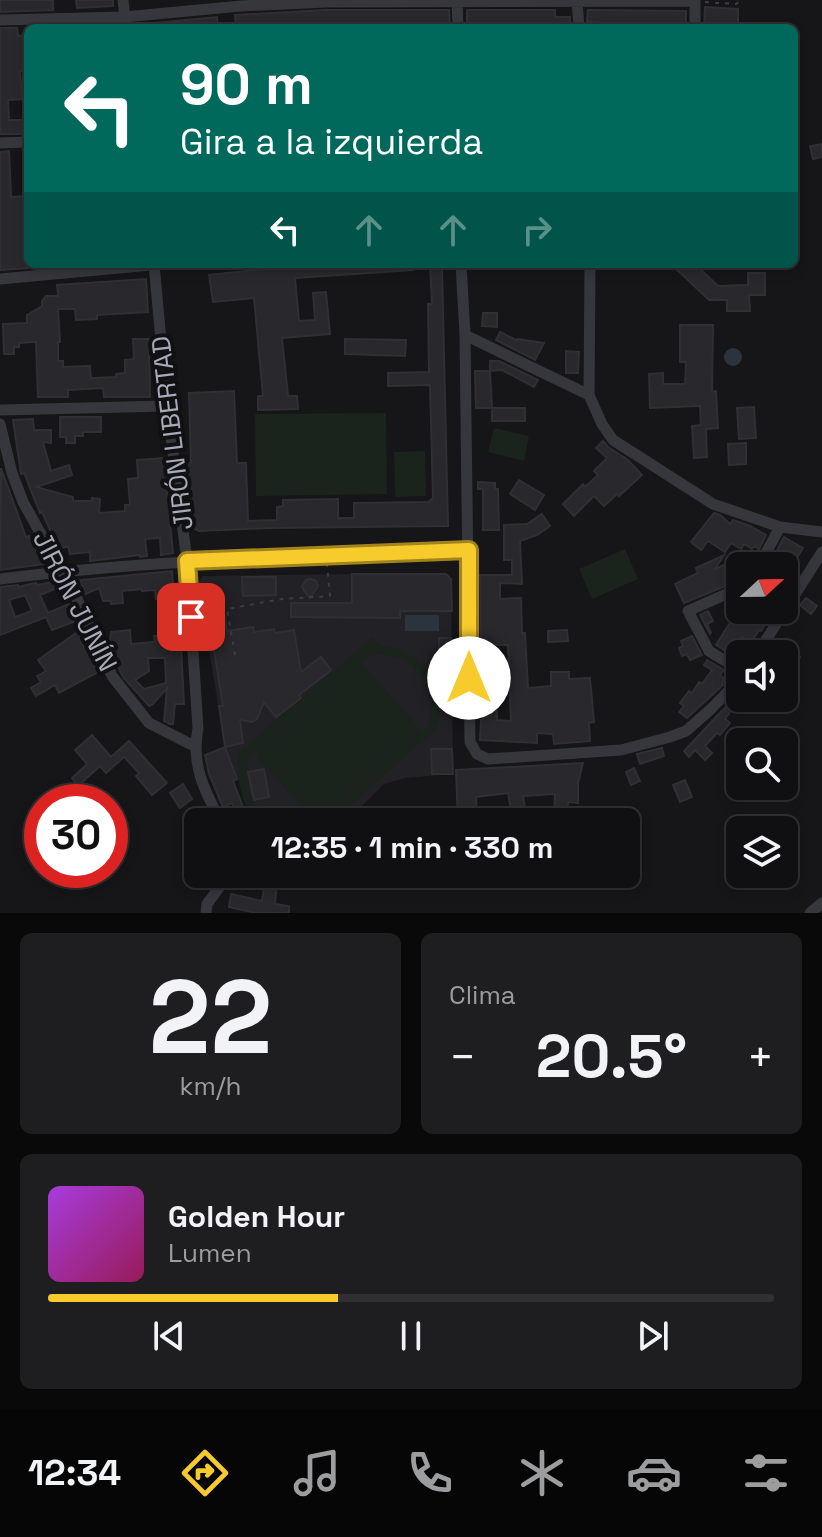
<!DOCTYPE html>
<html lang="es">
<meta charset="utf-8">
<style>
:root{--surface:#101012;--page:#1e1e20;--text:#f1f3f6;--muted:#9c9d9f;--line:#303032;--accent:#f8cb2d}
body{margin:0;font-family:"Space Grotesk",sans-serif;background:var(--page);color:var(--text);height:100vh;display:flex;flex-direction:column;font-size:30px;white-space:nowrap}
*{box-sizing:border-box;margin:0}
p{font-size:26px;color:var(--muted)}
.icon{flex:none;width:44px;height:44px;fill:none;stroke:currentColor;stroke-width:2;stroke-linecap:round;stroke-linejoin:round}
.map{position:relative;height:913px;overflow:hidden}
.sheet{display:flex;flex-direction:column;gap:20px;padding:20px;background:#09090a;flex:1}
.sheet>*{flex:none}
.hud{position:absolute;left:24px;top:24px;width:774px;height:244px;border-radius:12px;box-shadow:0 4px 12px #0003,0 0 0 2px var(--line);background:#00695c;color:#fff;overflow:hidden}
.needle{width:52px;rotate:68deg}
.controls{position:absolute;left:726px;top:552px;display:grid;gap:16px}
.controls a{display:grid;place-items:center;width:72px;height:72px;border-radius:12px;background:var(--surface);box-shadow:0 4px 12px #0003,0 0 0 2px var(--line);font-size:40px}
.speed{position:absolute;left:24px;top:784px;display:flex;gap:16px;font-size:40px;font-weight:700;text-align:center}
.speed>*{display:grid;place-content:center;width:104px;height:104px;border-radius:50%;background:var(--surface);box-shadow:0 4px 12px #0003,0 0 0 2px var(--line);line-height:1}
.speed .limit{border:12px solid #d22;background:#fff;color:#111}
.pin{position:absolute;display:grid;place-items:center;width:68px;height:68px;color:#fff;margin:-34px;border-radius:16px;box-shadow:0 4px 12px #0006}
.me{position:absolute;width:88px;margin:-44px;rotate:0deg;stroke-linejoin:round;filter:drop-shadow(0 0 6px #0008)}
.turn{display:flex;align-items:center;gap:28px;height:168px;padding:0 24px;font-size:36px}
.turn .icon{width:104px;height:104px;stroke-width:2.5}
.turn b{display:block;font-size:56px;line-height:68px}
.lanes{display:flex;align-items:center;height:76px;padding:0 24px;background:#0003;justify-content:center;gap:40px;direction:ltr}
.lanes .off{opacity:.35}
.big{font-size:60px;font-weight:600;line-height:1.1}
.sheet .tile{flex:1;display:flex;flex-direction:column;justify-content:center;gap:12px;min-width:0;padding:0 28px;border-radius:12px;background:var(--page)}
.sheet .dial{align-items:center;gap:0}
.dial b{font-size:104px;line-height:1}
.song{display:flex;align-items:center;gap:24px}
.cover{width:96px;height:96px;border-radius:12px;background:linear-gradient(135deg,hsl(280 70% 55%),hsl(330 70% 35%))}
.played{height:8px;border-radius:4px;background:linear-gradient(90deg,var(--accent) 40%,var(--line) 40%)}
.keys{display:flex;justify-content:space-around;direction:ltr}
.heat{display:flex;justify-content:space-between;align-items:center;font-size:44px;direction:ltr}
.sheet .tiles{flex:1;display:grid;gap:20px;grid-template-columns:1fr 1fr}
.tile:last-child{grid-column:span 2}
.trip{position:absolute;left:184px;top:808px;width:456px;height:80px;border-radius:12px;background:var(--surface);box-shadow:0 4px 12px #0003,0 0 0 2px var(--line);font-weight:600;line-height:80px;text-align:center}
.menu{display:flex;height:128px;justify-content:space-around;align-items:center;background:#060607;color:var(--muted)}
.menu .icon{width:56px;height:56px}
.menu .current{color:var(--accent)}
.menu b{font-size:36px;color:var(--text)}
.map>svg:first-child{display:block}
.built{fill:#222125}
.green{fill:#1b231d}
.water{fill:#2b333c}
.building{fill:#29282c;stroke:#302f34;stroke-width:2;fill-rule:evenodd}
.lines{fill:none;stroke-linecap:round;stroke-linejoin:round}
.path{stroke:#3c3e44;stroke-width:2;stroke-dasharray:4 6;stroke-linecap:butt}
.minor{stroke:#36373d;stroke-width:11}
.route-casing{stroke:#a1841d;stroke-width:20}
.route{stroke:#f8cb2d;stroke-width:14}
.labels{text-anchor:middle;dominant-baseline:central;stroke-width:8;stroke-linejoin:round;paint-order:stroke}
.street-label{font-size:26px;fill:#a7aab8;stroke:#111013}
</style>
<div class="map">
<svg width="822" height="913" viewBox="0 0 822 913">
<rect width="100%" height="100%" fill="#161518"/>
<path class="built" d="M352 574H446L451 579 453 774 405 778 384 784 357 811 354 822H250L237 776 225 747 198 582 203 576Z"/>
<path class="green" d="M386 413 387 494 256 496 255 414Z
M494 428 529 436 524 461 488 452Z
M425 451 426 496 395 497 394 452Z
M625 549 638 579 592 599 579 569Z
M372 637 380 646C420 646 451 691 436 729L332 822H319L422 732C443 710 428 674 404 660 394 655 384 653 373 654L249 759C244 783 250 805 268 822H256C242 804 235 776 239 753Z
M362 663 421 731 317 822H314L256 755Z
M302 874H357L356 883 302 881Z"/>
<path class="water" d="M724 357a9 9 0 1 1 18 0a9 9 0 1 1-18 0Z
M405 615H439V631H405Z"/>
<path class="building" d="M0 0H53V10L0 12Z
M76 0H113V6L77 8Z
M705 7 738 9V26L727 25V28H704Z
M326 10H449L450 28H236L235 15Z
M467 10H555V17H570V28H504V24H487V28H467Z
M588 10 686 11V28H621V25L587 21Z
M217 17 218 28H134V25Z
M0 28H17L18 36 28 35V63H25V71H20L22 99 8 100 9 120H28V131H23V134H0Z
M822 144V157L813 159 810 146Z
M9 151 11 197 25 196 28 268 0 270V152Z
M311 264H413V270L295 278 299 321 315 320 313 293 326 292 330 334 282 338 288 396H297L298 409 258 410V396H263L254 298 213 302 209 275Z
M430 264H442V268L448 526 269 528 199 531 193 528 190 518 188 463H191L189 393 234 391 237 463H246L248 521 277 520V507L283 506V500L338 499V518H354V503L428 502 433 498 430 385 388 386V373L429 372 428 304H432Z
M671 264H695L718 286 748 285V273H765V295H749L750 311H727V300H709Z
M146 279 148 312 97 315V319L76 320 75 309H58L60 342H58V361H63V367L90 366 91 378 116 377V374L125 373V360L134 359 133 339H149L150 397H104L103 388 68 390V397H38L36 342 19 343V347H14V354H4L3 324 27 323V315L42 306V301L46 296H58L57 285Z
M483 313H497V327L482 326Z
M680 325H713L712 392 716 391 718 428 706 429 707 457 694 458 692 426 701 425 700 406 650 408 649 374 663 373V384H685L686 362H680Z
M500 332 516 340 518 339 544 343 535 360 496 340Z
M345 339 406 340 405 356 345 354Z
M566 351 579 352 578 373H566Z
M490 361H499L538 380 534 387 502 370 490 371Z
M475 371H490L492 408H476Z
M754 407 756 438 739 439 737 408Z
M492 408H525V421H492Z
M60 417H101V432H83V436H75V443H66V437H60Z
M33 419 34 430H51V443L43 442 51 471 69 465 72 475 36 487 73 497V501H92V498L100 499 99 513 125 511V505H130L128 479 138 478 137 460 164 458 173 553 161 555 160 538 145 539 147 556 140 557V555L90 561V552L70 554 68 546 62 548 58 538 54 539 42 512 40 513 24 473 21 474 13 420Z
M603 441 608 447 628 460 642 475 619 496 617 494 604 506 594 496 574 516 563 504 583 484 585 487 598 475 594 471 607 458 596 448Z
M746 443V464L729 465 728 444Z
M1 468 26 537 29 536 31 544H37L45 564 0 570Z
M519 480 544 495 535 510 510 494Z
M478 482 495 483V489H498L499 530H483V489H478Z
M714 513 720 515 730 524 733 520 750 526 766 535 759 549 754 546 752 549 744 544 741 549 731 543 725 552 708 541 701 550 691 542Z
M542 514 550 526 537 535 520 541 522 584 500 583V599L521 598 522 633H525L528 688 551 686V672H569V679L590 678 594 722 589 723 590 741 554 744 553 734 537 733V743L480 740 481 720H483L482 689H496L497 720 511 721 508 645H493V661L481 660 480 575H512V560H504V525L527 524Z
M784 537 803 548 784 578V566H769Z
M724 555 715 569 740 558V580L684 603 675 584 698 573 696 568Z
M172 571 174 598 156 599 155 590 142 591 141 589 122 591 123 603 111 604V601H103L99 588 86 594 80 580Z
M352 574H446L451 579 452 611H400V618L291 617V603H352Z
M242 577H276V595L243 596Z
M311 579 316 581 318 586 310 598 304 591 302 586 306 580Z
M58 581 60 587 40 595 48 613 69 604 76 621 52 630 46 617 0 635V587L18 585 19 587 26 585 36 583 37 585ZM25 595 32 611 15 617 9 600Z
M806 598 817 606 811 614 800 605Z
M222 599 227 631 253 627 254 632 274 629 275 633 294 630 301 672 321 657 331 670 299 695 301 698 276 717 264 702 257 719 252 722 240 720 243 743 225 747 219 706H223L206 600Z
M738 610H766L764 613 770 616 761 631 759 630 751 643 742 637 734 649 740 653V660L716 645Z
M708 611 713 621 707 624 711 633 710 634 700 615Z
M180 625 184 704H175L173 724H170L164 721 167 688 153 704 149 706 123 677 109 648 111 632 130 630 131 644 155 642 154 636H161L160 626ZM148 658H165L166 683 144 689 135 680 149 671Z
M567 630 568 641 548 642V631Z
M79 631 83 637 80 640 98 672 59 693 55 685 36 696 31 688 41 682 37 676 46 671 38 660Z
M692 636 702 655 690 660 687 654 682 656 679 648 683 646 681 641Z
M439 638H451V681H439Z
M777 640 800 657 794 666 784 659V654H767Z
M707 660 724 670 720 675 725 679 722 684 723 685 687 718 679 712 684 706 680 703 689 691 692 693 699 682 702 684 712 670 704 665Z
M737 695 740 698 725 719 730 723 720 735 717 733 705 746 712 753 705 760 695 750 689 757 684 751Z
M92 735 111 757 129 741 167 783 152 795 136 776 139 773 124 757 106 773 100 766 78 786 72 778 87 764 75 750Z
M225 747 237 779 233 781 249 822H239L232 803 223 807 209 774 205 755Z
M662 748 664 756 640 764 637 754Z
M431 749H452L453 774H432Z
M583 763 578 783V803L568 802 567 813H554L555 794 523 796 525 808 511 810 508 793 476 797 477 815H466V822H458L456 770Z
M634 768 640 781 631 785 626 772Z
M264 769 269 797 254 800 248 772Z
M685 780 692 797 680 802 673 785Z
M183 784 192 799 180 808 170 793Z
M266 874H278L275 904 289 906V913H256L229 907 231 894 262 901Z"/>
<g class="lines">
<path class="path" d="M705 2 736 4 742 0
M235 655 227 609 282 599 330 596 327 565"/>
<path class="minor" d="M123 0 126 28
M457 0 458 28
M577 0 579 28
M695 0V28
M0 20 124 17 241 6 326 2 695 1
M0 143 28 142
M154 264 167 406 187 561 198 728C191 765 204 790 221 822
M461 264 465 335 470 742 477 754 488 759 621 750 670 737 686 731 711 709 740 679
M590 264 589 395 602 424 613 440 713 504 780 527 822 532
M0 279 162 264
M465 335 589 395
M0 410 167 406
M0 424 12 473 23 502 47 545 64 570 112 676 149 723 194 746
M759 566 780 527
M0 579C155 559 312 556 469 550
M740 588 688 611 709 651 740 670
M757 654 822 552
M206 913 207 904 229 874
M810 913 822 903"/>
</g>
<g class="lines">
<g class="route-casing">
<path id="route" d="M191 617 187 561 469 550V678"/>
</g>
<use href="#route" class="route"/>
</g>
<g class="labels">
<g class="street-label">
<text transform="translate(172 433) rotate(-97)">JIRÓN LIBERTAD</text>
<text transform="translate(75 601) rotate(63)">JIRÓN JUNÍN</text>
</g>
</g>
</svg>
<div class="controls">
<a><svg class="needle" viewBox="-14 -14 28 28"><path d="M0-13l5 13h-10z" fill="#e53935"/><path d="M0 13l5-13h-10z" fill="#9c9d9f"/></svg></a>
<a><svg class="icon" aria-label="sound" viewBox="0 0 24 24"><path d="M4 9h4l5-4v14l-5-4H4zM17 9q2 3 0 6"/></svg></a>
<a><svg class="icon" aria-label="search" viewBox="0 0 24 24"><circle cx="10" cy="10" r="6"/><path d="M15 15l6 6"/></svg></a>
<a><svg class="icon" aria-label="layers" viewBox="0 0 24 24"><path d="M12 4l9 5-9 5-9-5zM3 14l9 5 9-5"/></svg></a>
</div>
<div class="speed"><div class="limit">30</div></div>
<div class="pin" style="left:191px;top:617px;background:#d93025"><svg class="icon" aria-label="arrive" viewBox="0 0 24 24"><path d="M6 21V4h12l-3 4 3 4H6"/></svg></div>
<svg class="me" style="left:469px;top:678px" viewBox="-20 -20 40 40"><circle r="19" fill="#fff"/><path d="M0-13L10 11 0 6-10 11z" fill="#f8cb2d"/></svg>
<div class="trip">12:35 · 1 min · 330 m</div>
<div class="hud">
<div class="turn"><svg class="icon" aria-label="left" viewBox="0 0 24 24"><path d="M17 20v-9H6M10 6l-5 5 5 5"/></svg><div><b>90 m</b>Gira a la izquierda</div></div>
<div class="lanes"><svg class="icon" aria-label="left" viewBox="0 0 24 24"><path d="M17 20v-9H6M10 6l-5 5 5 5"/></svg><svg class="icon off" aria-label="ahead" viewBox="0 0 24 24"><path d="M12 20V5M6 11l6-6 6 6"/></svg><svg class="icon off" aria-label="ahead" viewBox="0 0 24 24"><path d="M12 20V5M6 11l6-6 6 6"/></svg><svg class="icon off" aria-label="right" viewBox="0 0 24 24"><path d="M7 20v-9h11M14 6l5 5-5 5"/></svg></div>
</div>
</div>
<section class="sheet">
<div class="tiles">
<div class="tile dial"><b>22</b><p>km/h</p></div>
<div class="tile"><p>Clima</p>
<div class="heat"><a>−</a><b class="big">20.5°</b><a>+</a></div>
</div>
<div class="tile">
<div class="song"><i class="cover"></i><div><b>Golden Hour</b><p>Lumen</p></div></div>
<div class="played"></div>
<div class="keys"><svg class="icon" aria-label="previous" viewBox="0 0 24 24"><path d="M18 5L8 12l10 7zM5 5v14"/></svg><svg class="icon" aria-label="pause" viewBox="0 0 24 24"><path d="M8 5v14M16 5v14"/></svg><svg class="icon" aria-label="next" viewBox="0 0 24 24"><path d="M6 5l10 7-10 7zM19 5v14"/></svg></div>
</div>
</div>
</section>
<nav class="menu">
<b>12:34</b>
<svg class="icon current" aria-label="directions" viewBox="0 0 24 24"><path d="M12 3l9 9-9 9-9-9zM9 14v-3h6M13 9l2 2-2 2"/></svg>
<svg class="icon" aria-label="music" viewBox="0 0 24 24"><path d="M9 18V5l10-2v13"/><circle cx="6" cy="18" r="3"/><circle cx="16" cy="16" r="3"/></svg>
<svg class="icon" aria-label="phone" viewBox="0 0 24 24"><path d="M5 4h4l2 5-3 2q2 4 5 5l2-3 5 2v4C11 20 4 13 5 4z"/></svg>
<svg class="icon" aria-label="climate" viewBox="0 0 24 24"><path d="M12 3v18M4 7l16 10M4 17L20 7"/></svg>
<svg class="icon" aria-label="car" viewBox="0 0 24 24"><path d="M5 17H2v-5l4-1 3-4h7l3 4 3 1v5h-3M9 17h6M6 11h13"/><circle cx="7" cy="17" r="2"/><circle cx="17" cy="17" r="2"/></svg>
<svg class="icon" aria-label="filters" viewBox="0 0 24 24"><path d="M4 7h16M4 17h16"/><circle cx="9" cy="7" r="2"/><circle cx="15" cy="17" r="2"/></svg>
</nav>
